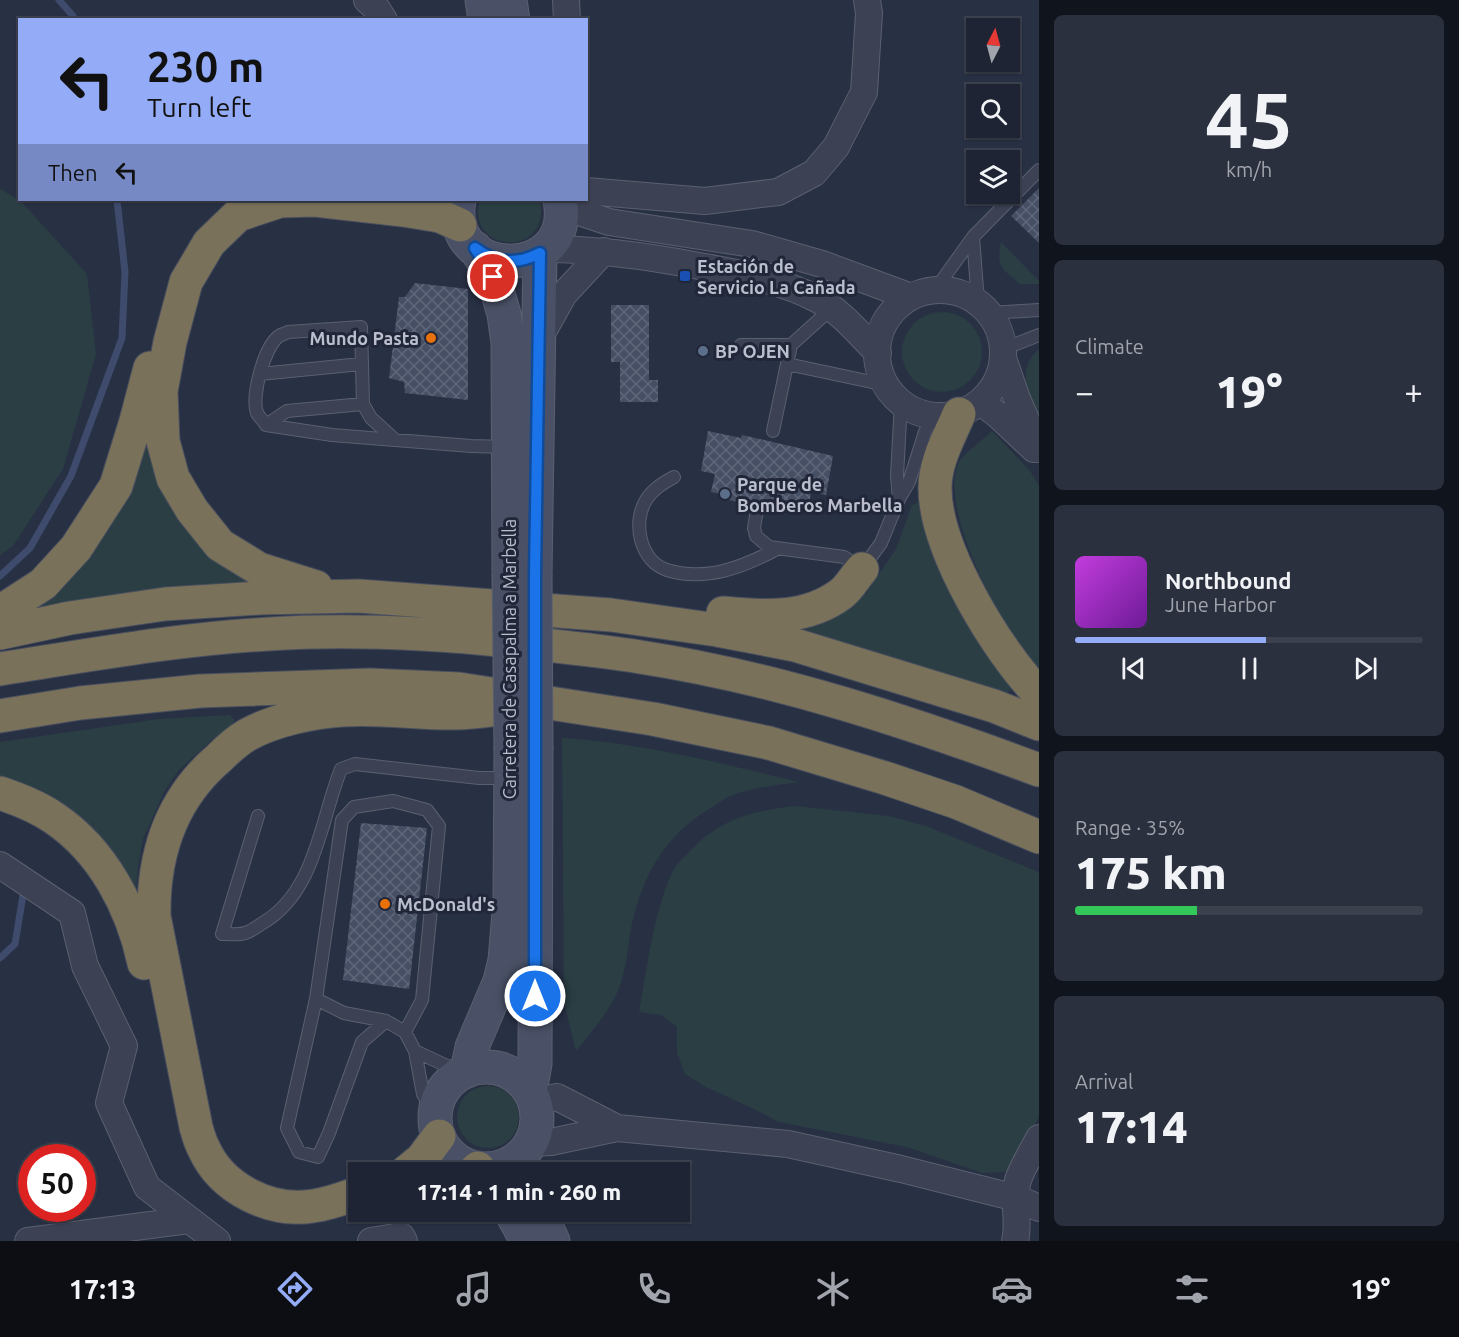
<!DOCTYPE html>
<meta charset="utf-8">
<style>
:root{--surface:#1e2433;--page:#2b303f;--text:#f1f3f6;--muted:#a1a4ac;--line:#3c414e;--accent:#94acf7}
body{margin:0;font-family:Ubuntu,sans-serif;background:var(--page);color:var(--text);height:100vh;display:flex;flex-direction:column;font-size:22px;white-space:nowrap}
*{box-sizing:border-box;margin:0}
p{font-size:20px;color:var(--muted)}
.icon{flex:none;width:33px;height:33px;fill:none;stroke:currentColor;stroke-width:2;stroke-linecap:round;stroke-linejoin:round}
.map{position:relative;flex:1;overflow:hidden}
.sheet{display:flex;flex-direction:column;gap:15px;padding:15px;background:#10141c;width:420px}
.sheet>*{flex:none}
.hud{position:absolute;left:18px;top:18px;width:570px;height:183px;border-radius:0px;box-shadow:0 2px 4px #0004,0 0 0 2px var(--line);background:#94acf7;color:#111;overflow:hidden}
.needle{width:39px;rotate:6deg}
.controls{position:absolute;left:966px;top:18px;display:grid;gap:12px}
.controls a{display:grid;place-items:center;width:54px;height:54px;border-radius:0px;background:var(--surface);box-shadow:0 2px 4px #0004,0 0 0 2px var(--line);font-size:30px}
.speed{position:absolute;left:18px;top:1144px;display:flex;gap:12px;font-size:30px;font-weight:700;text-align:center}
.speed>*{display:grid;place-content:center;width:78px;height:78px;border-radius:50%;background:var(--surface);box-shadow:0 2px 4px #0004,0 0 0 2px var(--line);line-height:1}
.speed .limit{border:9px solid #d22;background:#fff;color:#111}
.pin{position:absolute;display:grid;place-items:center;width:51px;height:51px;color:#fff;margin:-26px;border:3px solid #fff;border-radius:50%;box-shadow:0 2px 6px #0007}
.me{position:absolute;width:66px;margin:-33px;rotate:0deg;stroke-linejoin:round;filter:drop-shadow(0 0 4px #0008)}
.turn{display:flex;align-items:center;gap:21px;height:126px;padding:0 30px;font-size:27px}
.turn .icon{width:78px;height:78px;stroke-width:2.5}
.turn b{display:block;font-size:42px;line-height:51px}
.then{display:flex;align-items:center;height:57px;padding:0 30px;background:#0003;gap:12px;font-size:22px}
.big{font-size:45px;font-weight:800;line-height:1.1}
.sheet .widget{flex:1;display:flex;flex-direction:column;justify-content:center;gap:9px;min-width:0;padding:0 21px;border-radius:9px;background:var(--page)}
.sheet .dial{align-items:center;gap:0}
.dial b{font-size:78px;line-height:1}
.song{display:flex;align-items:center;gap:18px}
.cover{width:72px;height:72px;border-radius:9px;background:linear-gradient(135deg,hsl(290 70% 55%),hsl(280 70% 35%))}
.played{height:6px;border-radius:3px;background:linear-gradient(90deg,var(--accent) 55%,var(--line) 55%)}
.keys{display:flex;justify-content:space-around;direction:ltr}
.heat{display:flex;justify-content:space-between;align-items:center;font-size:33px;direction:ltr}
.charge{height:9px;border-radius:4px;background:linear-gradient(90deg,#34c759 35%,var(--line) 0)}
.trip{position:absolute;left:348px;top:1162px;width:342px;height:60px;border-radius:0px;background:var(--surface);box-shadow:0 2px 4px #0004,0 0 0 2px var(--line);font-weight:800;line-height:60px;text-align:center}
.tab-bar{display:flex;height:96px;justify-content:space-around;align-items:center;background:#0c0e14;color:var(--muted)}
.tab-bar .icon{width:42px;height:42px}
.tab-bar .current{color:var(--accent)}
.tab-bar b{font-size:27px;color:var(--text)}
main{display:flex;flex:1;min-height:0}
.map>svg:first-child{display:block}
.green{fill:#2a3e44}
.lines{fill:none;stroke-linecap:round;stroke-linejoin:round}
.stream{stroke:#3e4b6c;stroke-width:7}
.building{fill:url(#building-cross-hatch)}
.service-casing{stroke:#5b6070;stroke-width:14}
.minor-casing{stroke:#5b6070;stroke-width:28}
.secondary-casing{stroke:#5b6070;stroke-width:35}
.motorway-casing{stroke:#474d5e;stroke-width:35}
.service{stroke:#3c4253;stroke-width:12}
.minor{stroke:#3c4253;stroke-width:26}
.secondary{stroke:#4a5166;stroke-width:33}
.motorway{stroke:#797159;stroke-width:33}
.secondary-bridge-casing{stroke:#5b6070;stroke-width:35;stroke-linecap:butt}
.secondary-bridge{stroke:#4a5166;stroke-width:33}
.route-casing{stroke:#114b97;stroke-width:15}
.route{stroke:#1a73e8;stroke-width:10}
.transit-dot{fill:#1a4fb4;stroke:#212739;stroke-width:2}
.food-dot{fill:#e8710a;stroke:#212739;stroke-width:2}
.service-dot{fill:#5c6f8a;stroke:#212739;stroke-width:2}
.labels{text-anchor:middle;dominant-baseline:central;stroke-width:6;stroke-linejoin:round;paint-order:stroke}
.poi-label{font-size:18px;font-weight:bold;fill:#babecd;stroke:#212739;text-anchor:start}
.street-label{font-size:18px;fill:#babecd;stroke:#212739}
</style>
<main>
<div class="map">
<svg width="1039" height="1241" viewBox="0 0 1039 1241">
<defs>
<pattern id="building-cross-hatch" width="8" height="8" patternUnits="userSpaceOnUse" patternTransform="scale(1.5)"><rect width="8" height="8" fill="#474f65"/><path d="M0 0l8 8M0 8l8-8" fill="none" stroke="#5f677a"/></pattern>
</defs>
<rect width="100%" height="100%" fill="#283044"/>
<path class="green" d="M0 189 20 200 87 274 96 354 63 469 13 546 0 555Z
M480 200H540C552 260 464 253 480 200Z
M1001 242 1039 281V284H1020C1001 267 996 269 1001 242Z
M902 352a40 40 0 1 1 80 0a40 40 0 1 1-80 0Z
M1039 349V425C1029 402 1015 368 1039 349Z
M992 431 1030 471 1039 485V674C1004 624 979 584 961 525 956 506 950 481 959 462 964 453 984 439 992 431Z
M142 435 153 443 256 584 95 598 32 608Z
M919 502 926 506 1013 686 1008 693 819 635 792 629 849 604 866 593 896 549 912 505Z
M230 715 235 720 231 727 212 740 178 771 164 792 143 839 138 867 136 897C124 877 112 856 98 837 78 809 33 784 0 776V742L159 719Z
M562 738C642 743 721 763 799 782 778 785 756 787 736 794 727 796 720 803 712 807 669 833 647 867 634 915 627 942 629 963 618 991 608 1013 591 1032 576 1051L564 1002Z
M795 806 889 816 926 826 1039 872V1116L1021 1157 1005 1172 982 1173 907 1147 779 1122 754 1109 706 1087 685 1074 677 1053V1027L661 1015 639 1012C647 970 654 907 674 869 677 863 684 858 689 852 720 819 751 811 795 806Z
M457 1117a31 31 0 1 1 62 0a31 31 0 1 1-62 0Z"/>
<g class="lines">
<path class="stream" d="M59 0 73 16 74 20
M0 576 30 548 71 476 122 338 125 272 117 200
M0 958 15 944 24 889"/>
</g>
<path class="building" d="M1039 188V243L1011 216Z
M415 283 468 289V400L405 393 404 382 389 378 399 297H405Z
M611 305H649V380H658V402H620V362H611Z
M708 431 741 438 742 435 833 456 826 495 811 492 808 511 789 507 788 512 765 508 759 502 751 505 729 500 730 496 711 492 715 474 701 471Z
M361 823 427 828 409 989 343 980Z"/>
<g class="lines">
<g class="service-casing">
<path id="service" d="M973 237 978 302
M935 290 973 237 1039 170
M832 308 791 345 787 364 886 385
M989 313 1039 310
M741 345H791
M1003 349 1039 335
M260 374 361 364
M266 425 287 411 363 404
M773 431 787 364
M395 440 371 418 363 404 361 327 288 332C285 334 282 334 279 336 264 347 251 396 257 413 259 417 264 421 266 425L332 435 471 446 507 447
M674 477C663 483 653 489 646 500 632 523 640 561 667 570 706 582 743 567 777 549
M899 499 897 476 901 402
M757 510 754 528 756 536 769 547 844 557 862 569 881 543 899 499 909 482 925 432 934 415
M258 816 222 934C229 934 239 935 245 933 251 931 257 927 261 924 316 893 320 821 341 769L355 764 479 778H509
M316 999 344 1013 386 1021 405 1032 415 1051 423 1094 435 1115
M386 1021 362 1042 329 1133 318 1157 299 1152 287 1128 316 999 342 820 354 807 393 801 427 810 439 826 422 1000 405 1032
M415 1051 462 1073"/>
</g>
<g class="minor-casing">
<path id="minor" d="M367 0 377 9 384 20
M566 0 567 20
M586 191 705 201 778 192 814 173 836 147 864 92 869 13 867 0
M561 206 609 222 752 244 822 264 911 297
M545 249C597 249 647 256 699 266 738 273 781 280 817 299 841 311 859 334 878 353
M877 353a63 63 0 1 1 126 0a63 63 0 1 1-126 0Z
M540 337 564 294 604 251
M1003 358 1017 399 1039 449
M981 402 999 416 1034 449
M0 865 72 913 85 966 124 1046 109 1103 147 1187 217 1241
M535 1101 557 1097 617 1128
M531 1143 551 1142 617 1128 788 1144 901 1169 1016 1198 1039 1208
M28 1241 189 1220
M371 1241 401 1236 404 1241
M1015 1241C1020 1221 1012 1200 1018 1180 1023 1166 1032 1152 1039 1138"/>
</g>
<g class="secondary-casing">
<path id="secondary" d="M482 0 485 20
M510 0 513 20
M459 200C444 281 576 282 560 200
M475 248 493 277 504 314 508 343 509 574
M535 574 540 253
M435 1118a51 51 0 1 1 102 0a51 51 0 1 1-102 0Z
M467 1071 472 1047 500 981 505 960 510 901 511 750
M530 1091 535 1064 536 750
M511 1212 527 1241
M543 1212 547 1228 553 1241"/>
</g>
<g class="motorway-casing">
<path id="motorway" d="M959 414C949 438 935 461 935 488 935 549 997 651 1039 694
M316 587 259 569 220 545 192 510 173 478 163 441 161 391 170 342 186 282 209 243 238 215 280 201 315 200 403 210 440 216 460 225
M0 612 43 584 76 548 116 486 136 421 150 368
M723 613C765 617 806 620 841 594 849 588 855 577 862 569
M0 633 70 618 165 604 260 598 359 596 611 615 717 630 795 645 994 706 1039 724
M0 669C90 655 178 639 269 634 348 629 429 633 508 641 552 646 597 650 640 657 777 678 910 722 1039 770
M0 716 80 703 200 691 370 685 459 689 653 719 769 743 885 778 956 802 1039 837
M0 793C18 799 38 807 54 818 103 851 132 907 144 963
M405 1173 422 1159 439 1136
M473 1173 478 1168
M358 1193C344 1198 329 1204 313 1206 271 1213 222 1189 204 1149 200 1142 198 1134 196 1127L154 916C153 854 171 799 219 758 227 750 237 741 247 735 274 720 312 712 343 710 381 707 419 714 457 713 473 713 490 710 507 708"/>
</g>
<use href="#service" class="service"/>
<use href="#minor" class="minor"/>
<use href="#secondary" class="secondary"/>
<use href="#motorway" class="motorway"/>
<g class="secondary-bridge-casing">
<path id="secondary-bridge" d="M509 574 511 750
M535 574 536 750"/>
</g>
<use href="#secondary-bridge" class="secondary-bridge"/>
</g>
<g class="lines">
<g class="route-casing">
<path id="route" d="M493 277 475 248C496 264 517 265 540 253L535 574V996"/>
</g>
<use href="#route" class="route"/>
</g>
<rect class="transit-dot" x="679" y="270" width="12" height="12" rx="3"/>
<g class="food-dot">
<circle cx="431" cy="338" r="6"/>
<circle cx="385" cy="904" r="6"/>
</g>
<g class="service-dot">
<circle cx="703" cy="351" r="6"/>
<circle cx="725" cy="494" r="6"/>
</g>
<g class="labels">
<g class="poi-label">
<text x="697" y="266">Estación de<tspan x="697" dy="21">Servicio La Cañada</tspan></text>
<text x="419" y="338" text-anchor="end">Mundo Pasta</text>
<text x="715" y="351">BP OJEN</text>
<text x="737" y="484">Parque de<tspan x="737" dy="21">Bomberos Marbella</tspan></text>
<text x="397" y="904">McDonald's</text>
</g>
<g class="street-label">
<text transform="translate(509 659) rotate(-90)">Carretera de Casapalma a Marbella</text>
</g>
</g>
</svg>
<div class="controls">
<a><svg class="needle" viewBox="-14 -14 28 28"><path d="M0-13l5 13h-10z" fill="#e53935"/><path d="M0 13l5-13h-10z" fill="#a1a4ac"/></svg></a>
<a><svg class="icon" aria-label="search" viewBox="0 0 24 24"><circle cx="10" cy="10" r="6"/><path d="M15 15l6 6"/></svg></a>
<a><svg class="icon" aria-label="layers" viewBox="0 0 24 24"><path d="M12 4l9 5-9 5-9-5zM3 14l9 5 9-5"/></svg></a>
</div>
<div class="speed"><div class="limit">50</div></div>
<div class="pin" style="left:493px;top:277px;background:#d93025"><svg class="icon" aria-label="arrive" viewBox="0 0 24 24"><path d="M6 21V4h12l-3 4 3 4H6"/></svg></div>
<svg class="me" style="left:535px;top:996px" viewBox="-20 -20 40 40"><circle r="17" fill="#1a73e8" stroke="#fff" stroke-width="3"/><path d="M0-11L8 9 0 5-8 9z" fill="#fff"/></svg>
<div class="trip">17:14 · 1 min · 260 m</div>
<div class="hud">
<div class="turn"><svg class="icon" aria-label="left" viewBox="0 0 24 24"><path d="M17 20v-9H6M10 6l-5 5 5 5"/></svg><div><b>230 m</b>Turn left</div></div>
<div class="then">Then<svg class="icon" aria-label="left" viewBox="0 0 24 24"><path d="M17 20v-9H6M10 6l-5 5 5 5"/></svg></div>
</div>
</div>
<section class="sheet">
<div class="widget dial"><b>45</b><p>km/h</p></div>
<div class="widget"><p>Climate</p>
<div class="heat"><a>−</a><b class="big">19°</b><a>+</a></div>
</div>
<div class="widget">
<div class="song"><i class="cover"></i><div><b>Northbound</b><p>June Harbor</p></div></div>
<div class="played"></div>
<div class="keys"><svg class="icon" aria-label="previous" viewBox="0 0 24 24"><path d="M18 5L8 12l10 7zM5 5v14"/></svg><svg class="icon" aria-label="pause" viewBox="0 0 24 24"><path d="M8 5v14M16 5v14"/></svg><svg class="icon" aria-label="next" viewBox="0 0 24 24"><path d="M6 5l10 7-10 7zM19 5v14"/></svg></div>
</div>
<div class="widget"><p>Range · 35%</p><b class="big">175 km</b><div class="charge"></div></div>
<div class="widget"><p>Arrival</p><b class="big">17:14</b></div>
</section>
</main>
<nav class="tab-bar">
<b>17:13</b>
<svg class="icon current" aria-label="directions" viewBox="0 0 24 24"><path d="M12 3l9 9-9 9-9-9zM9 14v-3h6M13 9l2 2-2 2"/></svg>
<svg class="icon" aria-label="music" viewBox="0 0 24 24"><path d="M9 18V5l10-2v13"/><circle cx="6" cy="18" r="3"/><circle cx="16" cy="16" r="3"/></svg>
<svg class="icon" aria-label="phone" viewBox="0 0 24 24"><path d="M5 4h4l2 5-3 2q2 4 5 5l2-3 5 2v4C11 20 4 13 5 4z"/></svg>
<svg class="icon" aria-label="climate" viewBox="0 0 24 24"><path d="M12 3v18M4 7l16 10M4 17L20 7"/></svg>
<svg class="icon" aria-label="car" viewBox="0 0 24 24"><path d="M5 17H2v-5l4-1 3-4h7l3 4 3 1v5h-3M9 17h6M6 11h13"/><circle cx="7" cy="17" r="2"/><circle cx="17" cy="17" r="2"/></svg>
<svg class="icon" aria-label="filters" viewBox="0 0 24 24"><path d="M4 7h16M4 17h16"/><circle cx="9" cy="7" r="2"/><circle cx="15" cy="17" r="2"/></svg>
<b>19°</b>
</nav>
